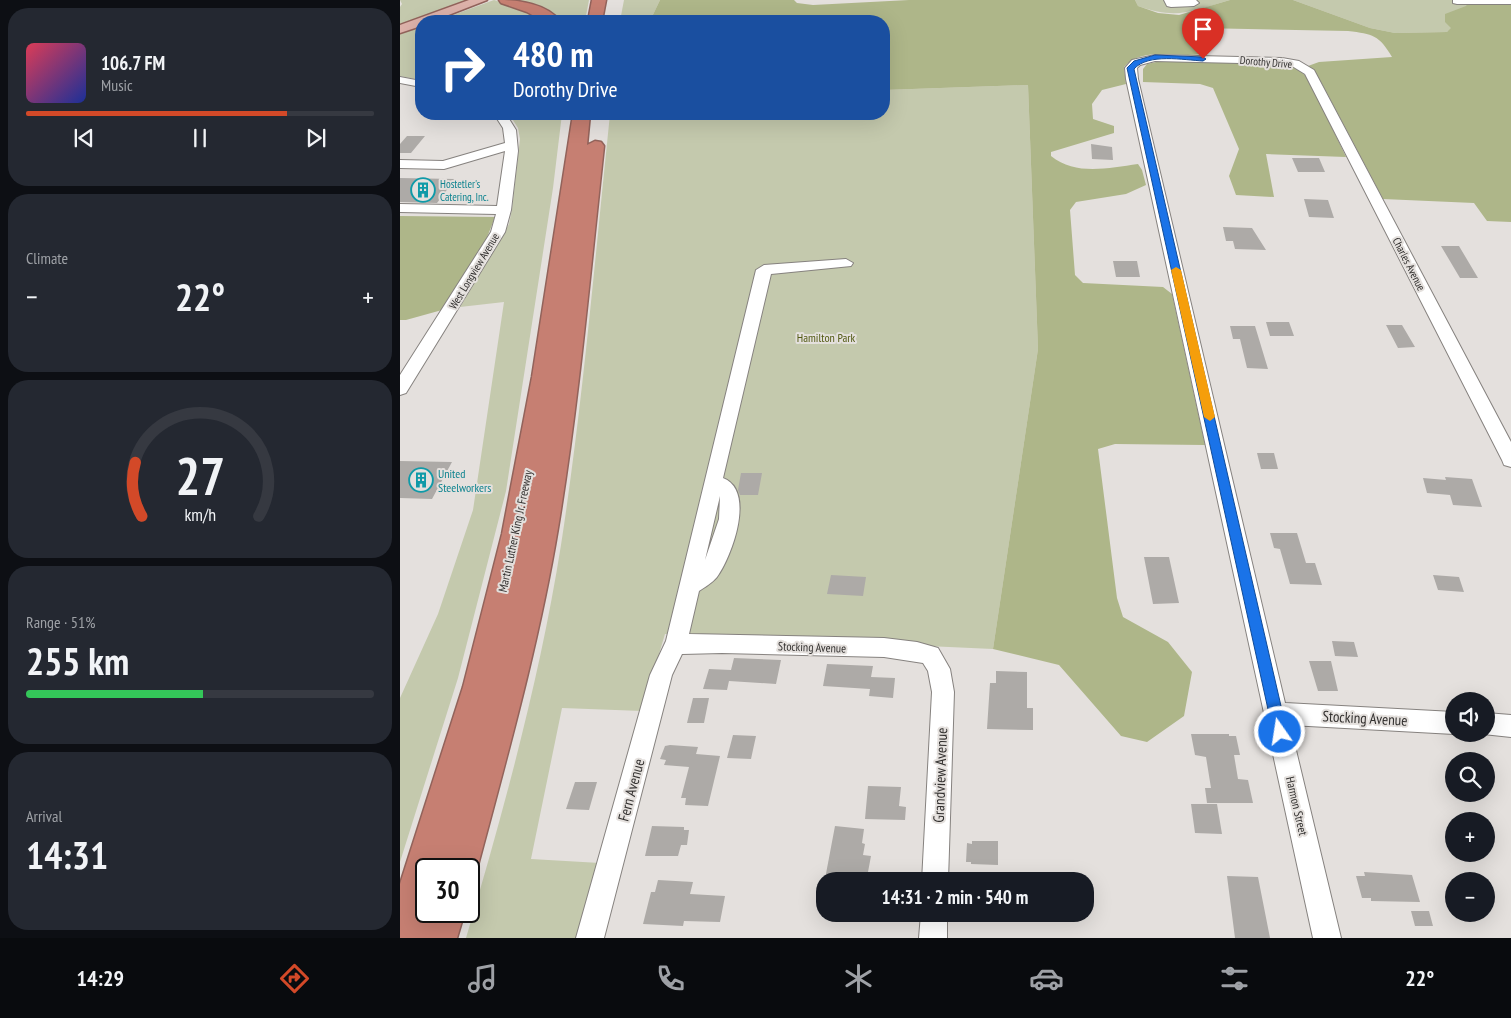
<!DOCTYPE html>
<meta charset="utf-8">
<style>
:root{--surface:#171b24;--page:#242831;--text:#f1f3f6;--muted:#9ea1a6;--line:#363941;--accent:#d34928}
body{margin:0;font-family:"PT Sans Narrow",sans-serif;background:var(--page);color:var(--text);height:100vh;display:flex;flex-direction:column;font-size:19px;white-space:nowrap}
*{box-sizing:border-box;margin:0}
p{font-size:16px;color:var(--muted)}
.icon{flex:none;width:28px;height:28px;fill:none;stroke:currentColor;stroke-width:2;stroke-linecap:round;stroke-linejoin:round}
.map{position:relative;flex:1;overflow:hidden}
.side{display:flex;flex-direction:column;gap:8px;padding:8px;background:#0d0f14;width:400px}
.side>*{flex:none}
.guide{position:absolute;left:15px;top:15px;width:475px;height:105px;border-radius:20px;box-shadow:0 5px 20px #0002;background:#1a4fa0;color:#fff;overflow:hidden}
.buttons{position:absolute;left:1045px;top:692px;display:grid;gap:10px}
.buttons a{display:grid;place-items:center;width:50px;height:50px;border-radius:50%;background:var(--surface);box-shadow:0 5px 20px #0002;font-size:25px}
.speed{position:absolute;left:15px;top:858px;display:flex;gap:10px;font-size:25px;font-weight:700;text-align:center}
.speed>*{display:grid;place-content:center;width:65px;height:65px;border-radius:50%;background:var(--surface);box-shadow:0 5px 20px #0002;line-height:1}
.speed .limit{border:2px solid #111;border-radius:8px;background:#fff;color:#111}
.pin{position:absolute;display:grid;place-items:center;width:42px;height:42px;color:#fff;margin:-51px -21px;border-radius:50% 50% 50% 0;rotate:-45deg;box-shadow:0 0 5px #0007}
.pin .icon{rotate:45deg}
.me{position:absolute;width:55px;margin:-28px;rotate:347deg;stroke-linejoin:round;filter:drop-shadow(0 0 4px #0008)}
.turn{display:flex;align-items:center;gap:18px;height:105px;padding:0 15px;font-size:22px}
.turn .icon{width:65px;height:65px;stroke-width:2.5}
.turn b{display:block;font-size:35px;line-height:42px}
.big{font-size:38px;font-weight:800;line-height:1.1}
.side .card{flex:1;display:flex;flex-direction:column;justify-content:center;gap:8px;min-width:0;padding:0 18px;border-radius:20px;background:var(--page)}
.side .dial{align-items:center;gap:0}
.dial svg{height:130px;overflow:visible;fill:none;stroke:var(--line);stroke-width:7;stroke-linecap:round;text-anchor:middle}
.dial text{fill:var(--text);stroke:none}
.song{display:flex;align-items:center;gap:15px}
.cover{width:60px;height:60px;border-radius:8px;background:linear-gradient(135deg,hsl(350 70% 55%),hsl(230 70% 35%))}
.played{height:5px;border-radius:2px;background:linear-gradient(90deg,var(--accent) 75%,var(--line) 75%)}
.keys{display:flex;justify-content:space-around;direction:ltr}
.heat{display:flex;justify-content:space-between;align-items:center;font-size:28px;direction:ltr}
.charge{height:8px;border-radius:4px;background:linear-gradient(90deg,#34c759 51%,var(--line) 0)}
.trip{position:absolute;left:416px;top:872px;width:278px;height:50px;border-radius:20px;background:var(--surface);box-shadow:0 5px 20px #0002;font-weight:800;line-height:50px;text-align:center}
.dock{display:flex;height:80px;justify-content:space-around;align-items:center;background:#090b0e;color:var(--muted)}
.dock .icon{width:35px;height:35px}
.dock .selected{color:var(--accent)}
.dock b{font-size:22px;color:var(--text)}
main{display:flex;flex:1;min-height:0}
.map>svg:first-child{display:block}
.green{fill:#c4c9ad}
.forest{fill:#aeb689}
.building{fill:#adaaa7}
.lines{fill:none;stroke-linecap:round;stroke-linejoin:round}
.minor-casing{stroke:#86827f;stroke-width:2}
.major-casing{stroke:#92635b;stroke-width:3}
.highway-casing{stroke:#92635b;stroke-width:3}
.minor{fill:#fff;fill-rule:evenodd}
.major{fill:#ddb2aa;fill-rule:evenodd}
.highway{fill:#c67f72;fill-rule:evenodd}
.route{fill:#1a73e8;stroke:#114b97}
.slow{fill:#f59e0b}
.labels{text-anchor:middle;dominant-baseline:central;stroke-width:4;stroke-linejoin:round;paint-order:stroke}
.far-street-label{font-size:11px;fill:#32302f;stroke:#e4e0dd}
.far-culture-label{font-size:11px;fill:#0d838f;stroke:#e4e0dd;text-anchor:start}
.park-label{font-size:12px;fill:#525a13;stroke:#e4e0dd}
.culture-label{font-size:12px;fill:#0d838f;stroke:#e4e0dd;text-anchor:start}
.street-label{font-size:12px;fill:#32302f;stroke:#e4e0dd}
.near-street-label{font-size:15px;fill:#32302f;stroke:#e4e0dd}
</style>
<main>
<section class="side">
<div class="card">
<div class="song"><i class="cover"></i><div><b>106.7 FM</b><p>Music</p></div></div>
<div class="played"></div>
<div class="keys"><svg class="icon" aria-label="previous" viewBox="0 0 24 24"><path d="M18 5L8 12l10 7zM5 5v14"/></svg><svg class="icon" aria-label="pause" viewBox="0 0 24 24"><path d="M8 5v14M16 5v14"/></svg><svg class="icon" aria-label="next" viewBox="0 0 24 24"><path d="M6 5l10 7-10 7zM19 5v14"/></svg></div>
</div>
<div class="card"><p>Climate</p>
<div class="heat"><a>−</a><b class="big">22°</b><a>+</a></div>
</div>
<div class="card dial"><svg viewBox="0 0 100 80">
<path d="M14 69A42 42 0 1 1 86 69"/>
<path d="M14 69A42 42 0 0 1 10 36" stroke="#d34928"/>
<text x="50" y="56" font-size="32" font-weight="700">27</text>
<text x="50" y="72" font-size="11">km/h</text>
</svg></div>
<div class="card"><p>Range · 51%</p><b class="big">255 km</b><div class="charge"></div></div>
<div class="card"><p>Arrival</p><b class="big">14:31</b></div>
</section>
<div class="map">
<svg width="1111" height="938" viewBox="0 0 1111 938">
<rect width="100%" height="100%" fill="#e4e0dd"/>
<path class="green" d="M0 0H69L0 25V7L2 4Z
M94 0 124 9 145 21H37Z
M119 0H189L185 21H160Z
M224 0H260L250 21H220Z
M735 0H830C792 11 777 20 738 6Z
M893 0H1111L1047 32 995 33 970 28Z
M21 27V80L0 76V34Z
M628 85 638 349 593 649 265 634 242 711 162 708 131 859 200 863 178 938H66C104 809 140 678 161 545 183 402 195 258 210 114H484V90Z
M109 114H162L153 188 106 491 58 678 0 862V698L38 614 73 510 104 302 60 307 109 224 112 209 120 139 118 128Z"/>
<path class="forest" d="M260 0H394L397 3 413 5 509 0H735L738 6 758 13 779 15 830 0H893L970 28 995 33 1047 32 1051 28 1045 22V14L1066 6 1069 2 1111 0V222L1087 221 1074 203 983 199 921 82 908 66 919 62 992 57C979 35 973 34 948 31L799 28 793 31 801 54C776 58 743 46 724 67L726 84 702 90 692 104 693 119 714 126V133L651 152V156C676 176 708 168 738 164L742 170 746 185 726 194 676 202 670 210 675 275 683 283 763 287 772 294 805 445 715 444 698 449 717 598 723 617 768 642 792 672 784 716 747 742 721 736 659 665 593 649 638 349 628 85 484 90V21H250Z
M766 60 882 64 896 67 909 79 946 157 866 154 874 197 836 195 829 176 839 149 813 88 800 84 743 82V69L747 64Z
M0 216 95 217 86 240 42 310 6 320H0Z"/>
<path class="building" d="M7 136H25L11 153H0V144Z
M691 144 712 147 713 160 692 159Z
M892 158H919L925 172H898Z
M0 178 55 179 37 203 0 202Z
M904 199 928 200 934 218 909 217Z
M823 227 852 228 866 250 835 249 833 241H826Z
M1041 246H1059L1078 278H1060Z
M713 261H737L740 277H716Z
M866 322H889L894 336H870Z
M986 325H1002L1015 347 998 348Z
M830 326H855L868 369 847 368 840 339H833Z
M857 453H874L878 469H861Z
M0 461 52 462 32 499 0 498Z
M341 473H362L358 495H340L338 490Z
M1045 477 1072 479 1082 507 1053 505 1050 495 1027 493 1023 478 1046 480Z
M870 533H897L906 563H915L922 585 890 584 880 549 874 548Z
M744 557H769L779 603 753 604Z
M431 575 466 577 463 596 427 594Z
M1033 575 1059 577 1064 592 1038 590Z
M932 641 954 642 958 657 935 656Z
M334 658 381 660 376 684 329 681 327 690 303 689 309 669 331 670Z
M909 661H931L938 691H918Z
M427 664 473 666 471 677 495 678 493 698 469 696 470 689 423 686Z
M596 671 627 672V708H633V730L587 729 590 683H596Z
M293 698H309L304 723H287Z
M791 734H829V736H836L840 755H834L838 779 848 780 853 803H807L805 788H811L806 757 795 755Z
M333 735 356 736 351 759 327 758Z
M270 745 298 747 296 754 320 756 308 806 285 805 286 798H281L289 767 264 765 266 760 260 759 265 746Z
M175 782H197L189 810 166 809Z
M468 786 501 787 499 806 506 807 505 820 465 819Z
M791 804H817L822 834 795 833Z
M252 826 284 827V830H289L287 845H281L278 856H245Z
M435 826 464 829 462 843 465 844 463 855 471 856 468 872H460L459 881 425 879Z
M572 841H598V865L571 864V862H566L567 843 572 844Z
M964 872 1012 875 1020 902 971 901V898H962L956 876H965Z
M827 876 858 877 870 938H835Z
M258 880 293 882 290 894 325 896 320 922 284 921 283 926 243 924 251 892H255Z
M1011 911H1029L1033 926H1015Z"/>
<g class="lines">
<g class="minor-casing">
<path id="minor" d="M764 0H796L799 3 794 6 771 7 767 6Z
M1053 0H1111V4H1057L1053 3Z
M755 55 882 58 899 61 914 70 1111 442V467L1104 465 1102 460 905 74 892 66 882 64 755 61 740 65 737 68 738 79 885 703 1054 712V734L890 725 941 938H913L726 79 725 68 732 60Z
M0 77 21 81V87L0 83Z
M94 114H106L116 130 118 151 111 210 105 232 6 393 0 395V375L91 232 96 214 0 212V204L97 206 105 151 44 169 0 168V160L43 161 105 143 103 128Z
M446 259 453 263 451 266 371 274 323 478C356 491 332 556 317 577 312 583 305 587 299 591L289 634 484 638 517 642 538 648 550 669 554 692 548 881H522L532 692 528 671 523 663 484 657 322 653 282 654 272 675 204 938H176L250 675 266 641 356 270 364 265ZM320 496 319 519 305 560Z
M1086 713 1111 715V737L1083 734H1086Z
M521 914H547V938H519Z"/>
</g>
<g class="major-casing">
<path id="major" d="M69 0H87L33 21H21V26L0 33V25Z"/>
</g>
<g class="highway-casing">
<path id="highway" d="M99 0C119 0 147 4 160 21H143L127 12 101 3Z
M192 0H206L202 21H188Z
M173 114H190L187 145 195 141 201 142 204 146C190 273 179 401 158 528 139 643 107 756 77 869L72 882 69 883V869H26V911H65L57 938H0V884L63 687 102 534 132 377Z"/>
</g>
<use href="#minor" class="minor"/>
<use href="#major" class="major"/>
<use href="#highway" class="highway"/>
</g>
<path class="route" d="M755 55 803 57 806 59 803 61C784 60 748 53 734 69L887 732 885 737 880 739 875 737 873 732 727 68 734 61Z"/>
<path class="slow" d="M776 267 781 270 815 417 810 421 804 417 771 270Z"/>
<defs>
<g id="building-ring" transform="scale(1.25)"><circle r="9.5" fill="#e4e0dd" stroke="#0f9aa8" stroke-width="1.5"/><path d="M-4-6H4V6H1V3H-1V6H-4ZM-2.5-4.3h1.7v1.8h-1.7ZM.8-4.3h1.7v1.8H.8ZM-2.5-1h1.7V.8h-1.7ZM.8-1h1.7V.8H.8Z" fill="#0f9aa8"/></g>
</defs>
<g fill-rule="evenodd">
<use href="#building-ring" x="23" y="190"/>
<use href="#building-ring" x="21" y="480"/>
</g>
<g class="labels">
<g class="far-street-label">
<text transform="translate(866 62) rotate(5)">Dorothy Drive</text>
<text transform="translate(1009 264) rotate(63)">Charles Avenue</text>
<text transform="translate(74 271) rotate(-59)">West Longview Avenue</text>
</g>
<g class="far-culture-label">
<text x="40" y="184">Hostetler's<tspan x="40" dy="13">Catering, Inc.</tspan></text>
</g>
<g class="park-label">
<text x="426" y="337">Hamilton Park</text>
</g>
<g class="culture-label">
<text x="38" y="473">United<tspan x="38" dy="14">Steelworkers</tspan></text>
</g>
<g class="street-label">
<text transform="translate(115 531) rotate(-78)">Martin Luther King Jr. Freeway</text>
<text transform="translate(412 647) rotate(2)">Stocking Avenue</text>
<text transform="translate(897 806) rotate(77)">Harmon Street</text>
</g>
<g class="near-street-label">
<text transform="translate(965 718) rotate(3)">Stocking Avenue</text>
<text transform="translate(540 775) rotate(-88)">Grandview Avenue</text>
<text transform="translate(231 790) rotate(-75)">Fern Avenue</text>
</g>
</g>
</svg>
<div class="buttons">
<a><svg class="icon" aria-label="sound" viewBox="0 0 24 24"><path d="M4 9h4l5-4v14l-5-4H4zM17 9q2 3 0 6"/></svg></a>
<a><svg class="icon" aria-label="search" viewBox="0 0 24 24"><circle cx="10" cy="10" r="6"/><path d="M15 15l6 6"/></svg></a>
<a>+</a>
<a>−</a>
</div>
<div class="speed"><div class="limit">30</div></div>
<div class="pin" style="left:803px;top:59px;background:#d93025"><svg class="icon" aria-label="arrive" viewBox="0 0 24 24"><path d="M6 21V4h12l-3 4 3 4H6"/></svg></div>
<svg class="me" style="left:880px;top:732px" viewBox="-20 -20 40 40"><circle r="17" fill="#1a73e8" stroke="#fff" stroke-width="3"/><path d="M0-11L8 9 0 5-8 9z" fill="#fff"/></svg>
<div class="trip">14:31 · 2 min · 540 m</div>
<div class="guide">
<div class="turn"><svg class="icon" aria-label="right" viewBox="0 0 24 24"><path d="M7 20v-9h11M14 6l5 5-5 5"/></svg><div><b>480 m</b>Dorothy Drive</div></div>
</div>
</div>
</main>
<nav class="dock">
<b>14:29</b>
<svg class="icon selected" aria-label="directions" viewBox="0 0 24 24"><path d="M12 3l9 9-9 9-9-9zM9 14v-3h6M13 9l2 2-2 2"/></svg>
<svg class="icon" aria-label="music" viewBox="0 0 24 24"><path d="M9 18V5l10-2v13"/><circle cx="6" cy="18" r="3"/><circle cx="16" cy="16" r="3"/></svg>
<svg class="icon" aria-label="phone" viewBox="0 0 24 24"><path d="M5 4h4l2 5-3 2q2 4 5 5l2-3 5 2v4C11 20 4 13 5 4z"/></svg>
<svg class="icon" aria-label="climate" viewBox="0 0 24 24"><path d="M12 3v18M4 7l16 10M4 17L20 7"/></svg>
<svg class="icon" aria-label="car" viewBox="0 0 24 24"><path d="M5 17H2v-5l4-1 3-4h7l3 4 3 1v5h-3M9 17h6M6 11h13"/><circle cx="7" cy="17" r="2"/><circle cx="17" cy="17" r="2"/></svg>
<svg class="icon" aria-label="filters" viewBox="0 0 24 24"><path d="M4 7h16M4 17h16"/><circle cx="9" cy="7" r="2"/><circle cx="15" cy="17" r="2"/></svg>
<b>22°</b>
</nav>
